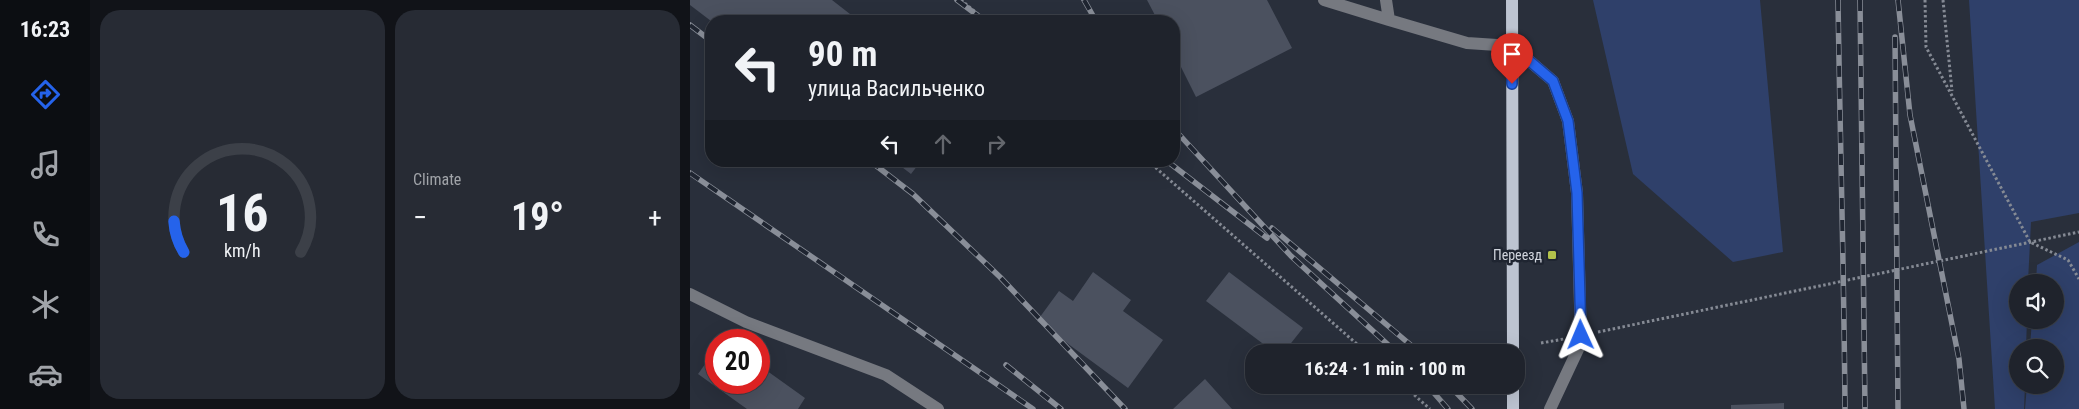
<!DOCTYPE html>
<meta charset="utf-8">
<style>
:root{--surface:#1f232c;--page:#272b34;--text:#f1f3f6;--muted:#a1a4a9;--line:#3c4048;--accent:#2563eb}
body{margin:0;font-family:"Roboto Condensed",sans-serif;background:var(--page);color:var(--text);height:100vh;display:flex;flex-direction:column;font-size:19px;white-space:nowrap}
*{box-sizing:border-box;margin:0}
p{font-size:16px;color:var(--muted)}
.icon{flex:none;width:28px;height:28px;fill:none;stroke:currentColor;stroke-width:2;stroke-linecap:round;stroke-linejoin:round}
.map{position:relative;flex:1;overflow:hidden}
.side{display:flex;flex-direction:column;gap:10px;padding:10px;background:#111318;width:600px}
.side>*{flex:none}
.top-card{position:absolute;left:15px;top:15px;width:475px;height:152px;border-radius:20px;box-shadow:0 5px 20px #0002,0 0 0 1px var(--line);background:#1f232c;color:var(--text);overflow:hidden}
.fabs{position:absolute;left:1319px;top:274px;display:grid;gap:10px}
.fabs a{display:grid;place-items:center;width:55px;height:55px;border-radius:50%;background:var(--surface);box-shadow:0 5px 20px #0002,0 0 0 1px var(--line);font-size:25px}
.speed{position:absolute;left:15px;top:329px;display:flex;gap:10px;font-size:25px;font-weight:700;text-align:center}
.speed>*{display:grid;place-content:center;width:65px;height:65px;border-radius:50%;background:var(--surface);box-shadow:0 5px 20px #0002,0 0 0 1px var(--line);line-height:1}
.speed .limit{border:8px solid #d22;background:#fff;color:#111}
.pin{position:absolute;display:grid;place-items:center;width:42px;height:42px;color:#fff;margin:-51px -21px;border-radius:50% 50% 50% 0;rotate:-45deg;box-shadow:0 0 5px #0007}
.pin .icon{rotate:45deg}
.me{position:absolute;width:55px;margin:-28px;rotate:359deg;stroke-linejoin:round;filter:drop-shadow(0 0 4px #0008)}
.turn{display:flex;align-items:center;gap:18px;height:105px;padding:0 20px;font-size:22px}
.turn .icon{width:65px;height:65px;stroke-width:2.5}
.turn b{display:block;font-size:35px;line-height:42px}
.lanes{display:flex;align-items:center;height:48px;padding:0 20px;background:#0003;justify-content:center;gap:25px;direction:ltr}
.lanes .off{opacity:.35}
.big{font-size:38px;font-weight:700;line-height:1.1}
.side .card{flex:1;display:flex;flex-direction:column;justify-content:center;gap:8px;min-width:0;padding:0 18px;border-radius:20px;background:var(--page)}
.side .dial{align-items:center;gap:0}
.dial svg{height:130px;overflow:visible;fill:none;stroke:var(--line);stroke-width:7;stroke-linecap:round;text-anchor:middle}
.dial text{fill:var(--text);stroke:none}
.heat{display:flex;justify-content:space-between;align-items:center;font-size:28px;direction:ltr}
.side .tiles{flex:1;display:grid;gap:10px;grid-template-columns:repeat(2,1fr)}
.trip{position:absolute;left:555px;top:344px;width:280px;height:50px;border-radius:20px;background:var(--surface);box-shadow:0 5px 20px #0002,0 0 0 1px var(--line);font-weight:700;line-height:50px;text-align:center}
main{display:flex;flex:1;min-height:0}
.dock{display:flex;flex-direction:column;width:90px;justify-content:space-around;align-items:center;background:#0c0e12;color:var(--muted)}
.dock .icon{width:35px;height:35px}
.dock .selected{color:var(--accent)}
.dock b{font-size:22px;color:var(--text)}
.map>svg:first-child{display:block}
.green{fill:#2f406a}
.building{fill:#4b515f}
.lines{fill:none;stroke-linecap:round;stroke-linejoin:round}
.path{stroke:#858a94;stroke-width:3;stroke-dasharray:2.5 2.5;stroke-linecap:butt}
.minor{stroke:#767980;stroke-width:12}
.major{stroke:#bdc4d1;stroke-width:12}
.rail-casing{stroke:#898e98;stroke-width:5.5}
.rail{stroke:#1f2531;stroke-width:4;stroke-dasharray:11;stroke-linecap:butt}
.route-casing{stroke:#184099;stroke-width:12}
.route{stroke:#2563eb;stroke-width:9}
.poi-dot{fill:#b3c24b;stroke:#1f2531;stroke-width:2}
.labels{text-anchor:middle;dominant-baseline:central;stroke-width:5;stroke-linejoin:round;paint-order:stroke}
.poi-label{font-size:14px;fill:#d1d5dd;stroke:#1f2531;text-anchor:end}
</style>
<main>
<nav class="dock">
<b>16:23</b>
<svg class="icon selected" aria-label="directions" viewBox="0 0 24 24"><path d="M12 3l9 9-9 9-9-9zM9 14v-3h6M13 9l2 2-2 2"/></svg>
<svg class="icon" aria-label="music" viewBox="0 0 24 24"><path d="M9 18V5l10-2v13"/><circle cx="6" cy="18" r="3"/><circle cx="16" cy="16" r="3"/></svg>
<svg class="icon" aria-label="phone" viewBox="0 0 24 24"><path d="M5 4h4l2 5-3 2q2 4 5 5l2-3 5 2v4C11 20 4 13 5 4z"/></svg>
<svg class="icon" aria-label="climate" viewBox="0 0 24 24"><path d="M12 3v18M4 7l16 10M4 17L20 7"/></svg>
<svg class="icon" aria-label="car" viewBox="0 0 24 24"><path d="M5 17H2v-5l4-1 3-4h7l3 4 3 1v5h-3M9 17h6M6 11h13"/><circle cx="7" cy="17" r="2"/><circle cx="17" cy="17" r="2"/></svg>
</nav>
<section class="side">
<div class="tiles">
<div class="card dial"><svg viewBox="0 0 100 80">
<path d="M14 69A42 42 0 1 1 86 69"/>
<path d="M14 69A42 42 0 0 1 8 50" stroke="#2563eb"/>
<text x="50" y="56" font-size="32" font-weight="700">16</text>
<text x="50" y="72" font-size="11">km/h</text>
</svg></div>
<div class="card"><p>Climate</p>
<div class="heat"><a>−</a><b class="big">19°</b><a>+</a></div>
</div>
</div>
</section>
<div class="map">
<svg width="1389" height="409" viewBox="0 0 1389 409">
<rect width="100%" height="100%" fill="#292f3b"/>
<path class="green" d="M903 0H1070L1093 252 1043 262 943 174Z
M1279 0H1389V213L1341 222 1338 282H1328V320H1337L1336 347 1328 348V385H1335L1334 409H1305Z
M1389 242V409H1335L1337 385H1365V348L1340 347 1342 320H1365V282H1346L1347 265Z"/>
<path class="building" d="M0 0H142L169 21H21L0 5Z
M457 0H577L602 48 506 97 484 53V21H468Z
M204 161H231L221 174Z
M403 272 441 300 433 311 473 340 438 388 347 321 369 291 383 301Z
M539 272 613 328 594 352H584L516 301Z
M26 349V382H69V365L115 398 108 409H57L8 374Z
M515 379 542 409H483Z
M1094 403V409H1041V405Z"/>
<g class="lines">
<path class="path" d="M271 0 296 21
M1235 0 1236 47 1340 242 1378 260 1389 279
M1253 0 1262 91
M458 161 676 352
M908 332 1389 232
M851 343 874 339
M713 385 740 409"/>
<path class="minor" d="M634 0 699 20
M696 0 699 20 777 43 822 46 863 81 878 121 887 193 891 343 860 409
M0 294 56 322 196 375 248 409"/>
<path class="major" d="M822 0 823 352
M823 409V385"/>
<g class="rail-casing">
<path id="rail" d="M267 0 295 21
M394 0 406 21
M1148 0C1150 136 1154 273 1155 409
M1170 0 1175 409
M1208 0 1220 115 1269 359 1274 409
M0 25 21 41
M1205 37 1208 409
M484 129 601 256 706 352
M180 161 223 194 310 277 435 409
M477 161 577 238
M0 173 343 409
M582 228 729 352
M316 365 371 409
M737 385 758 409
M759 385 782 409"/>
</g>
<use href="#rail" class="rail"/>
</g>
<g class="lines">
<g class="route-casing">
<path id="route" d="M822 84V46L863 81 878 121 887 193 891 335"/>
</g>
<use href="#route" class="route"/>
</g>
<rect class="poi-dot" x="857" y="250" width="10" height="10" rx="2.5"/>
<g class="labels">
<g class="poi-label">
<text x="852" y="255">Переезд</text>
</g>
</g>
</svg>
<div class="fabs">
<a><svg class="icon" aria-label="sound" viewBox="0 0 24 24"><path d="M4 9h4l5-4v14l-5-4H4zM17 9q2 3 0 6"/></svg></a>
<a><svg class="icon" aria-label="search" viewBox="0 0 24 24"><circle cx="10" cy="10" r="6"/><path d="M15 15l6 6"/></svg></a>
</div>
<div class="speed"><div class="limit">20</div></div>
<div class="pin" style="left:822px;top:84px;background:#d93025"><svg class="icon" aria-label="arrive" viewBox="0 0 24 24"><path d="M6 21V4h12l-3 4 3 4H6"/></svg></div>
<svg class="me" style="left:891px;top:335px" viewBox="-20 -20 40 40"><path d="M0-17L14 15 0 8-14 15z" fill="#2563eb" stroke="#fff" stroke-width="4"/></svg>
<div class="trip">16:24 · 1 min · 100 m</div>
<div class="top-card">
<div class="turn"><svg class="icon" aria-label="left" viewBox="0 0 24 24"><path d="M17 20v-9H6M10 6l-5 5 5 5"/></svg><div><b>90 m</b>улица Васильченко</div></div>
<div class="lanes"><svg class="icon" aria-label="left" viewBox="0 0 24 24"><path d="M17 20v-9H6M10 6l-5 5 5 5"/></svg><svg class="icon off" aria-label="ahead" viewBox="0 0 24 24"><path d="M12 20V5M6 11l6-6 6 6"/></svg><svg class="icon off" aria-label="right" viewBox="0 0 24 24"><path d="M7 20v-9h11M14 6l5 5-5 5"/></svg></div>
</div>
</div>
</main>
